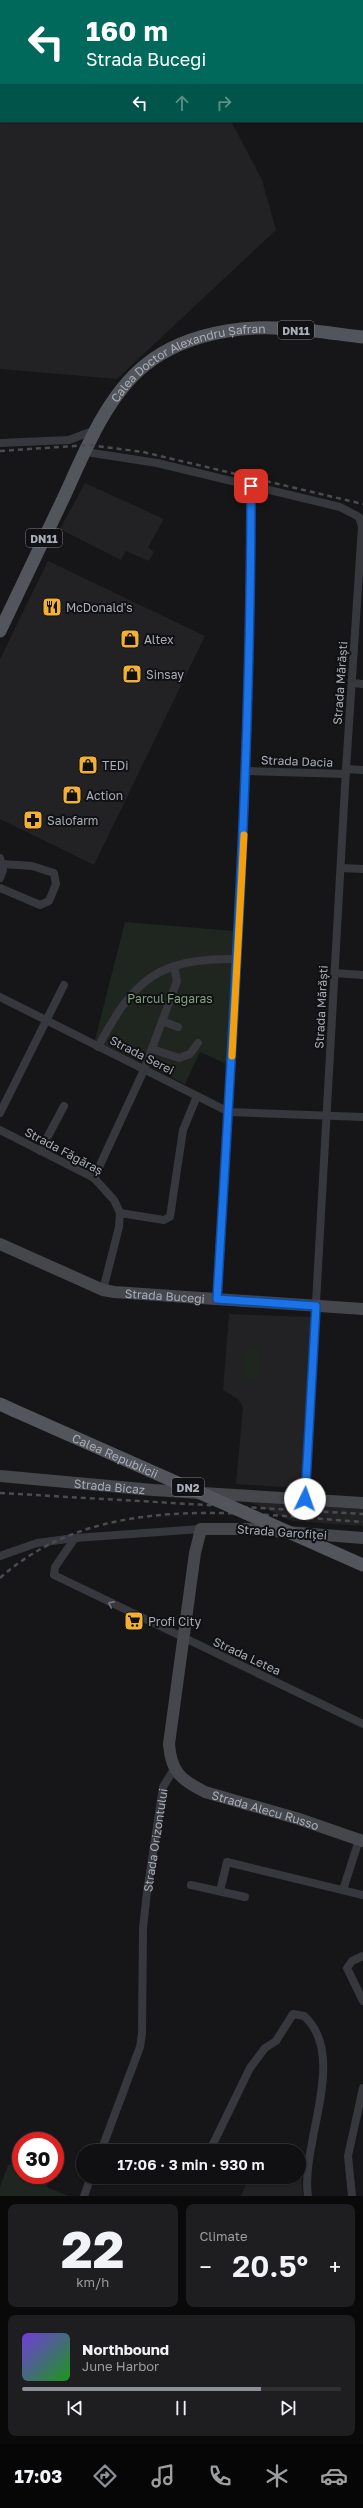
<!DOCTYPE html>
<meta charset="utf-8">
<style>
:root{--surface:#101012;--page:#1e1e20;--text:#f1f3f6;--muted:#9c9d9f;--line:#303032;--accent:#8c9099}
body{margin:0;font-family:"Golos Text",sans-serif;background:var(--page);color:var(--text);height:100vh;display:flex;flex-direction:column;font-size:15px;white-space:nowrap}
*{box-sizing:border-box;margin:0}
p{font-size:13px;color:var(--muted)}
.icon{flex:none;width:22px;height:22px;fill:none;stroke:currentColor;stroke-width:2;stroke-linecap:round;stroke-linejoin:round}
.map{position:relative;height:2196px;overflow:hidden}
.sheet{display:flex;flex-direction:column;gap:8px;padding:8px;background:#09090a;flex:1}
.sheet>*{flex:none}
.hud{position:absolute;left:0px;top:0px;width:363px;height:122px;box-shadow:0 1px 3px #0004,0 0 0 1px var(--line);background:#00695c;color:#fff;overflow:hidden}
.speed{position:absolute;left:12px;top:2132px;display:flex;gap:8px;font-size:20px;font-weight:700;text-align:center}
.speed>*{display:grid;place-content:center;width:52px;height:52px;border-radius:50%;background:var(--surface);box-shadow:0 1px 3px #0004,0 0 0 1px var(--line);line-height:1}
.speed .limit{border:6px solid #d22;background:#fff;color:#111}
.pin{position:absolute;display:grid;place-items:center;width:34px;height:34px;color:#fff;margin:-17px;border-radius:8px;box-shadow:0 2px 6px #0006}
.me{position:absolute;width:44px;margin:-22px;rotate:3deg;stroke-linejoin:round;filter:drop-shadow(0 0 3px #0008)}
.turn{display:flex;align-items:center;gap:14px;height:84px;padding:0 20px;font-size:18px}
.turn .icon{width:52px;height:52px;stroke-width:2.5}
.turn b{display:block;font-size:28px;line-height:34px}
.lanes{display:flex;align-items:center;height:38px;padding:0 20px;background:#0003;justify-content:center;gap:20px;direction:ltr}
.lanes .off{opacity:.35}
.big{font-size:30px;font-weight:600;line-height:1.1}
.sheet .card{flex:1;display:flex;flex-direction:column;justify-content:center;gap:6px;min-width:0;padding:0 14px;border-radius:8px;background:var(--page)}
.sheet .dial{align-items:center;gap:0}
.dial b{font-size:52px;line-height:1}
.song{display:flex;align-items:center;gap:12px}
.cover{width:48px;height:48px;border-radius:6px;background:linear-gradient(135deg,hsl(260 70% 55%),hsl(120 70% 35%))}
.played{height:4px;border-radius:2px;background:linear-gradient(90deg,var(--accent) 75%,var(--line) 75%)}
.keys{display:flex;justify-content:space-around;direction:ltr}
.heat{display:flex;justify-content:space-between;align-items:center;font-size:22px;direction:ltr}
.sheet .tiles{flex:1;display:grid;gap:8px;grid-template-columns:1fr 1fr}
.card:last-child{grid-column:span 2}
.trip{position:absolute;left:76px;top:2144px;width:230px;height:40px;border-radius:20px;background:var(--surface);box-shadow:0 1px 3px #0004,0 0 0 1px var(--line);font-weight:600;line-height:40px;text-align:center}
.dock{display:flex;height:64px;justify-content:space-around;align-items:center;background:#060607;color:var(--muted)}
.dock .icon{width:28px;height:28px}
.dock .active{color:var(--accent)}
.dock b{font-size:18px;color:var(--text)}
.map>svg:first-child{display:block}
.built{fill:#222225}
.green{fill:#1e261f}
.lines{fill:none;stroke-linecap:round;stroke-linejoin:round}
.street{stroke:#37383d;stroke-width:8}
.secondary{stroke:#45474d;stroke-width:12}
.primary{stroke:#53555c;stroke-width:13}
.rail{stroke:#4a4c52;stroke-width:2.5;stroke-dasharray:5 4;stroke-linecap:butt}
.primary-bridge{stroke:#53555c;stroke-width:13}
.oneway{stroke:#757881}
.route-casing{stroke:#114b97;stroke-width:10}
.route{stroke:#1a73e8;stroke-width:7}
.slow{stroke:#f59e0b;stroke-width:7}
.labels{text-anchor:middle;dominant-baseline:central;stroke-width:4;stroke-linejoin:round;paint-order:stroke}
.shield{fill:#111113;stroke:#7b7e86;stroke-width:1}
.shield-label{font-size:11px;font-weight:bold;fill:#a8adb8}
.street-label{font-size:12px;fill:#a8adb8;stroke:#111113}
.poi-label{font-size:12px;fill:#a8adb8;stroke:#111113;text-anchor:start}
.park-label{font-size:12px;fill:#7fa381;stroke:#111113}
</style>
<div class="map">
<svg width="363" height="2196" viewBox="0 0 363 2196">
<rect width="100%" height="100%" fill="#161618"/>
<path class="built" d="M0 0 171 1H1V121H231L262 180 276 230 117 379 0 369Z
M85 483 164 519 148 547 154 552 149 561 126 551 121 560 60 529Z
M48 561 205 636 94 865 0 819V659Z
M229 1314 311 1317 301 1488 236 1484 243 1407 238 1399 223 1390Z
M248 1501 363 1509V1526L292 1521Z
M299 2156 303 2196H241L249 2177H299Z"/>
<path class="green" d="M125 922 235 931 229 1065 200 1052 185 1084 95 1040Z
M245 1348 261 1349 260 1379H244Z
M21 2163V2175H50L47 2187 68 2196H0V2187L8 2165Z"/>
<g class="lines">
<g class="street">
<path d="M0 443 69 440 90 432H96"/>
<path d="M86 452 157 463 340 507 359 517 362 526 346 769 305 1499"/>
<path d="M352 683 363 684"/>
<path d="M346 769 363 770"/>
<path d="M247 771 346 774"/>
<path d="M0 858 3 870 0 878"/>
<path d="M342 868 363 869"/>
<path d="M0 888 40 905 49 901 56 884 54 873 32 866 3 864"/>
<path d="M335 973 363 975"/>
<path d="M0 997 229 1112 363 1117"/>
<path d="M162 1021 178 1027"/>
<path d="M98 1047C134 979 158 958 237 959"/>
<path d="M152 1049 179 1058 190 1054 198 1043"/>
<path d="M0 1113 64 985"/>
<path d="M0 1130 94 1178 114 1200 120 1213 119 1227 103 1290"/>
<path d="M40 1151 64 1106"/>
<path d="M94 1178 144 1070 177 981 174 966"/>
<path d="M120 1213 164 1220 170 1217 183 1130 197 1096"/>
<path d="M217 1299C234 1029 252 758 251 486"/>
<path d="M201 1529 75 1538 55 1567 54 1575 363 1724"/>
<path d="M0 1556 37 1543 75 1538"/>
<path d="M191 1885 245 1897"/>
<path d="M343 1890 359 1840"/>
<path d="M220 1891 227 1862 363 1895"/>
<path d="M363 1956 352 1961 347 1968 363 2001"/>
<path d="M213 2144 250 2068 265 2048 276 2041 293 2014 304 2016C349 2056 300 2144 308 2196"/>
<path id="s1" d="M101 2151 140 2047 142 2034 143 1928 147 1892 163 1787 174 1769"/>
<path d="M84 2196 91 2177"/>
<path d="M352 2196 348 2156 363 2088"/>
</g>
<g class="secondary">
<path id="s2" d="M0 1244 103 1290 114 1292 363 1309"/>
<path id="s3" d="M0 1476 153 1490 363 1503"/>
<path id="s4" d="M363 1538 248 1529H201L195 1553 169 1744C171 1772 181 1780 205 1792L299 1819 363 1841"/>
</g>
<g class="primary">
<path id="s5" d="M0 631C21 587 42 543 63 499 84 454 105 398 144 366 168 346 197 336 227 331 271 323 319 332 363 337"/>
<path d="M0 1404 13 1410"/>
</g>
<path class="rail" d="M0 451 89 445 143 452 363 504
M0 1493 363 1514
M0 1578C98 1490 243 1514 363 1522"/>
<path class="primary-bridge" id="s6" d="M13 1410 363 1565"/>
</g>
<defs><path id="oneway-chevron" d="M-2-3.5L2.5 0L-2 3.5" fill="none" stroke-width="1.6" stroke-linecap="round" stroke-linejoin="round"/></defs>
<use class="oneway" href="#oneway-chevron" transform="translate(111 1604) rotate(-154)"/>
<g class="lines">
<g class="route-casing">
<path id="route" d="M251 486C251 758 233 1028 217 1299L316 1306 305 1499"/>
</g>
<use href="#route" class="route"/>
<path class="slow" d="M232 1056 244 835"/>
</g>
<defs>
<g id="restaurant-square" transform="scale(1)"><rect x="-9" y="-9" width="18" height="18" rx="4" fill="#f2b134" stroke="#111113"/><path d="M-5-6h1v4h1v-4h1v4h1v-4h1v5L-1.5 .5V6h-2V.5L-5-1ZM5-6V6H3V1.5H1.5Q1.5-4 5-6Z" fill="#111"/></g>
<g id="shop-square" transform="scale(1)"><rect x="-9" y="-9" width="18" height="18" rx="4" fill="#f2b134" stroke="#111113"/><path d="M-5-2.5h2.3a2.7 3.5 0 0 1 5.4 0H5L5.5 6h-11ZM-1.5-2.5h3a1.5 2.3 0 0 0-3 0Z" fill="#111"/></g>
<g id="pharmacy-square" transform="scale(1)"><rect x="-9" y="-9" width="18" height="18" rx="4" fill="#f2b134" stroke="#111113"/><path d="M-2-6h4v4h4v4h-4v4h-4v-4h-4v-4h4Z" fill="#111"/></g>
<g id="supermarket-square" transform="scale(1)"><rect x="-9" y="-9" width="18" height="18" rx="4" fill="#f2b134" stroke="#111113"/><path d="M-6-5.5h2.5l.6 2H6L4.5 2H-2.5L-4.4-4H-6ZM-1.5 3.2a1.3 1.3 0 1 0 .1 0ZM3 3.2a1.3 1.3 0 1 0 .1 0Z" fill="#111"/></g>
</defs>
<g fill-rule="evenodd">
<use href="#restaurant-square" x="52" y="607"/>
<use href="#shop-square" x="130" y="639"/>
<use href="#shop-square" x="132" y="674"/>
<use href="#shop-square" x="88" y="765"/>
<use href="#shop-square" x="72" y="795"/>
<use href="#pharmacy-square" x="33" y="820"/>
<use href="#supermarket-square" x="134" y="1621"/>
</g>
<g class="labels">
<g class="shield">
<rect x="278" y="321" width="36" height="18" rx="3"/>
<rect x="26" y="529" width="36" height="18" rx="3"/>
<rect x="172" y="1478" width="32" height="18" rx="3"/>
</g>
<g class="shield-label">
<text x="296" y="330">DN11</text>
<text x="44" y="538">DN11</text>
<text x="188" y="1487">DN2</text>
</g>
<g class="street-label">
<text stroke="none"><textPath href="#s5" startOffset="345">Calea Doctor Alexandru Șafran</textPath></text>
<text transform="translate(340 683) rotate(-86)">Strada Mărăști</text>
<text transform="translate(297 761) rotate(2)">Strada Dacia</text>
<text transform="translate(321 1007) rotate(-87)">Strada Mărăști</text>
<text transform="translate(142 1055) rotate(27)">Strada Serei</text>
<text transform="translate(64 1151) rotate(28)">Strada Făgăraș</text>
<text stroke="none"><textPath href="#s2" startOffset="175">Strada Bucegi</textPath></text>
<text stroke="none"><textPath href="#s6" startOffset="112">Calea Republicii</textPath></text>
<text stroke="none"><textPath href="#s3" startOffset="110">Strada Bicaz</textPath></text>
<text transform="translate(282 1532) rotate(4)">Strada Garofiței</text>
<text transform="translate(247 1656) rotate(25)">Strada Letea</text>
<text stroke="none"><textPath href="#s4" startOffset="507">Strada Alecu Russo</textPath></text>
<text stroke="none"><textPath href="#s1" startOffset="319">Strada Orizontului</textPath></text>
</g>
<g class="poi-label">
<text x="66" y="607">McDonald's</text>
<text x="144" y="639">Altex</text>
<text x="146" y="674">Sinsay</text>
<text x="102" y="765">TEDi</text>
<text x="86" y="795">Action</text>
<text x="47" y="820">Salofarm</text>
<text x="148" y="1621">Profi City</text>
</g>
<g class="park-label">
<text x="170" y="998">Parcul Fagaras</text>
</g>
</g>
</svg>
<div class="speed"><div class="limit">30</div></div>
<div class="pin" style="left:251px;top:486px;background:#d93025"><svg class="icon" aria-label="arrive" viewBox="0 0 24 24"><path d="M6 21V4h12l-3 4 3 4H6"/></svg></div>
<svg class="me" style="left:305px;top:1499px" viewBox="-20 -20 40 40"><circle r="19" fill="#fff"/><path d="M0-13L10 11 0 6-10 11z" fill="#1a73e8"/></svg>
<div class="trip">17:06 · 3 min · 930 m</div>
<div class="hud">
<div class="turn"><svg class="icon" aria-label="left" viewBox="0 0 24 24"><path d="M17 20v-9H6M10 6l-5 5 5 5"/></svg><div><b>160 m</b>Strada Bucegi</div></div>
<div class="lanes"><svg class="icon" aria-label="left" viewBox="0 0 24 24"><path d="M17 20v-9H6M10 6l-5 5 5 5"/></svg><svg class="icon off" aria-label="ahead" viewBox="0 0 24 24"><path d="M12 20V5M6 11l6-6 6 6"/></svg><svg class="icon off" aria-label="right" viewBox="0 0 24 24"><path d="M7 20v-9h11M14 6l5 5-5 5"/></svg></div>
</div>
</div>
<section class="sheet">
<div class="tiles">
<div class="card dial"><b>22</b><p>km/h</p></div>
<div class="card"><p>Climate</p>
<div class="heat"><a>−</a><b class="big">20.5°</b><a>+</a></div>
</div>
<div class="card">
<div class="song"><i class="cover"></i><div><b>Northbound</b><p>June Harbor</p></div></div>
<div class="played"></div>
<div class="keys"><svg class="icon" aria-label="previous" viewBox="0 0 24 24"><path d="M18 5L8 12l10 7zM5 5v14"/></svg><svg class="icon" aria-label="pause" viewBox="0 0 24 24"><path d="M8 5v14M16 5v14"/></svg><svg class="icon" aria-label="next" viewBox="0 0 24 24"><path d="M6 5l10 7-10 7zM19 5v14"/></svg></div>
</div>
</div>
</section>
<nav class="dock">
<b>17:03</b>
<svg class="icon active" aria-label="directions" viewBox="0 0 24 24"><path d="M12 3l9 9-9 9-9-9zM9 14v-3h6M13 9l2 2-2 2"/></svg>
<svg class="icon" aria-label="music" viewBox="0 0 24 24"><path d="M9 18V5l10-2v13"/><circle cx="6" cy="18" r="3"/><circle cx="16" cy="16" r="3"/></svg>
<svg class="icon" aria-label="phone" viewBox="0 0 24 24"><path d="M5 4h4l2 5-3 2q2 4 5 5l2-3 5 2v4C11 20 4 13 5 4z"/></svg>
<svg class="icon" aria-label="climate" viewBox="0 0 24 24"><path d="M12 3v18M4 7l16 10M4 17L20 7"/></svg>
<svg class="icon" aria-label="car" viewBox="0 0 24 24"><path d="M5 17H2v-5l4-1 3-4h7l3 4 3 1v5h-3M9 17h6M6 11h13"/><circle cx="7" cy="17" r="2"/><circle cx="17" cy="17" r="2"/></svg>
</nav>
